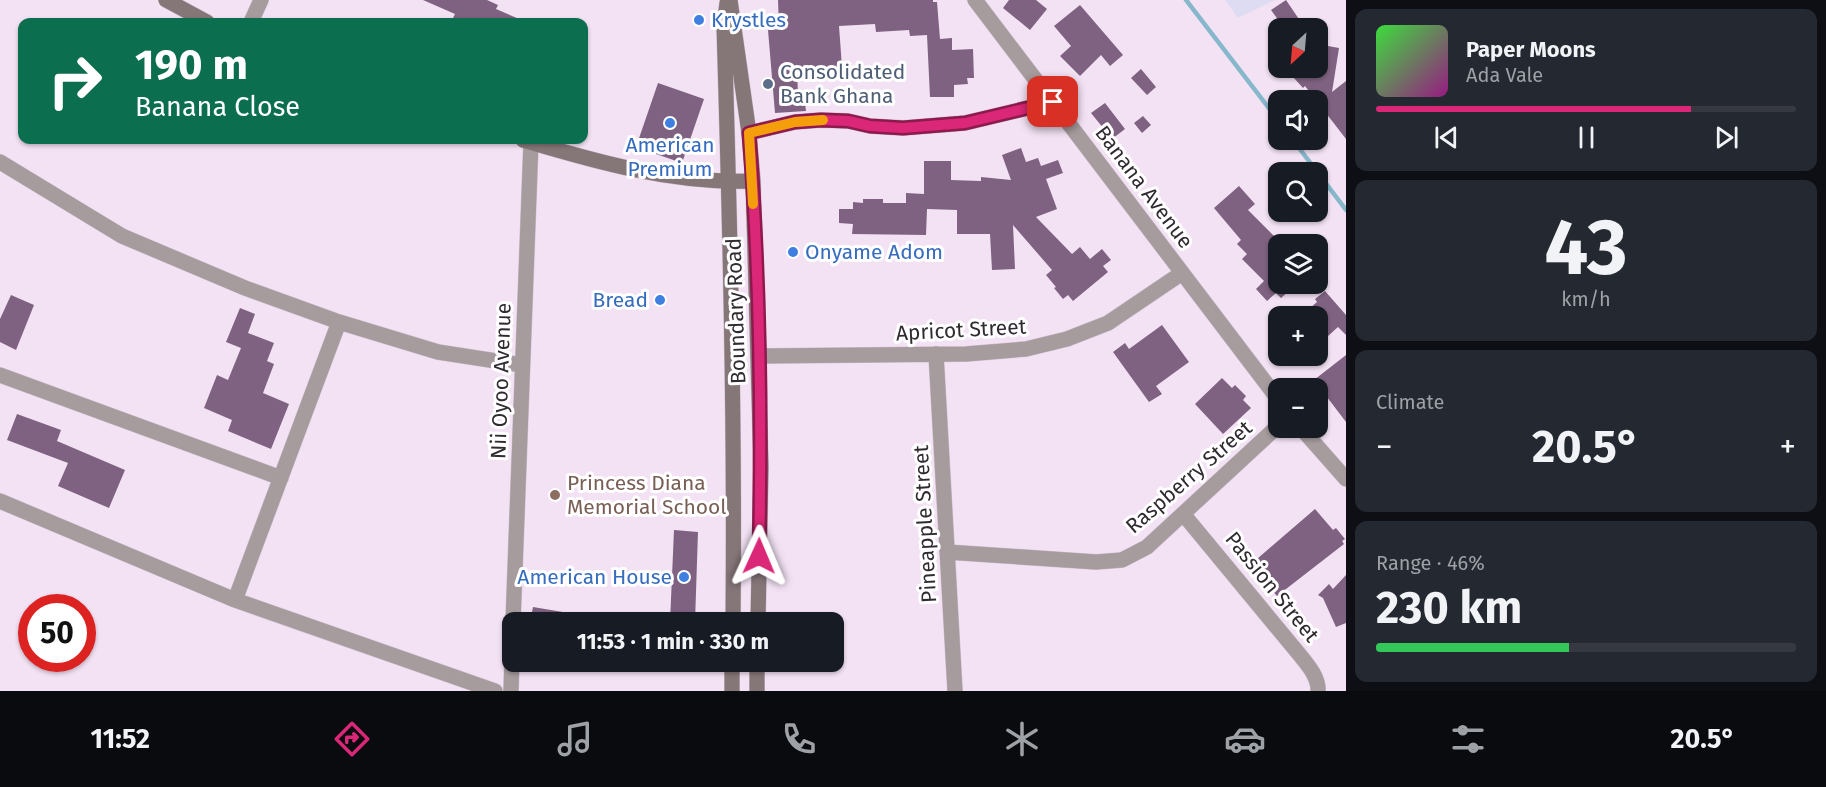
<!DOCTYPE html>
<meta charset="utf-8">
<style>
:root{--surface:#171b24;--page:#242831;--text:#f1f3f6;--muted:#9ea1a6;--line:#363941;--accent:#db2777}
body{margin:0;font-family:"Fira Sans",sans-serif;background:var(--page);color:var(--text);height:100vh;display:flex;flex-direction:column;font-size:22px;white-space:nowrap}
*{box-sizing:border-box;margin:0}
p{font-size:20px;color:var(--muted)}
.icon{flex:none;width:33px;height:33px;fill:none;stroke:currentColor;stroke-width:2;stroke-linecap:round;stroke-linejoin:round}
.map{position:relative;flex:1;overflow:hidden}
.sheet{display:flex;flex-direction:column;gap:9px;padding:9px;background:#0d0f14;width:480px}
.sheet>*{flex:none}
.hud{position:absolute;left:18px;top:18px;width:570px;height:126px;border-radius:12px;box-shadow:0 2px 4px #0004;background:#0b6e4f;color:#fff;overflow:hidden}
.needle{width:39px;rotate:206deg}
.tools{position:absolute;left:1268px;top:18px;display:grid;gap:12px}
.tools a{display:grid;place-items:center;width:60px;height:60px;border-radius:12px;background:var(--surface);box-shadow:0 2px 4px #0004;font-size:30px}
.speed{position:absolute;left:18px;top:594px;display:flex;gap:12px;font-size:30px;font-weight:700;text-align:center}
.speed>*{display:grid;place-content:center;width:78px;height:78px;border-radius:50%;background:var(--surface);box-shadow:0 2px 4px #0004;line-height:1}
.speed .limit{border:9px solid #d22;background:#fff;color:#111}
.pin{position:absolute;display:grid;place-items:center;width:51px;height:51px;color:#fff;margin:-26px;border-radius:12px;box-shadow:0 3px 9px #0006}
.me{position:absolute;width:66px;margin:-33px;rotate:1deg;stroke-linejoin:round;filter:drop-shadow(0 0 4px #0008)}
.turn{display:flex;align-items:center;gap:21px;height:126px;padding:0 18px;font-size:27px}
.turn .icon{width:78px;height:78px;stroke-width:2.5}
.turn b{display:block;font-size:42px;line-height:51px}
.big{font-size:45px;font-weight:700;line-height:1.1}
.sheet .widget{flex:1;display:flex;flex-direction:column;justify-content:center;gap:9px;min-width:0;padding:0 21px;border-radius:12px;background:var(--page)}
.sheet .dial{align-items:center;gap:0}
.dial b{font-size:78px;line-height:1}
.song{display:flex;align-items:center;gap:18px}
.cover{width:72px;height:72px;border-radius:9px;background:linear-gradient(135deg,hsl(120 70% 55%),hsl(310 70% 35%))}
.played{height:6px;border-radius:3px;background:linear-gradient(90deg,var(--accent) 75%,var(--line) 75%)}
.keys{display:flex;justify-content:space-around;direction:ltr}
.heat{display:flex;justify-content:space-between;align-items:center;font-size:33px;direction:ltr}
.charge{height:9px;border-radius:4px;background:linear-gradient(90deg,#34c759 46%,var(--line) 0)}
.trip{position:absolute;left:502px;top:612px;width:342px;height:60px;border-radius:12px;background:var(--surface);box-shadow:0 2px 4px #0004;font-weight:700;line-height:60px;text-align:center}
.tabs{display:flex;height:96px;justify-content:space-around;align-items:center;background:#090b0e;color:var(--muted)}
.tabs .icon{width:42px;height:42px}
.tabs .active{color:var(--accent)}
.tabs b{font-size:27px;color:var(--text)}
main{display:flex;flex:1;min-height:0}
.map>svg:first-child{display:block}
.education{fill:#dedcf2}
.lines{fill:none;stroke-linecap:round;stroke-linejoin:round}
.stream{stroke:#86b7cb;stroke-width:4.5}
.building{fill:#7f6281}
.minor-casing{stroke:#d0c1d1;stroke-width:16}
.secondary-casing{stroke:#d0c1d1;stroke-width:16}
.minor{stroke:#a69b9d;stroke-width:15}
.secondary{stroke:#857678;stroke-width:15}
.route-casing{stroke:#8e194d;stroke-width:15}
.route{stroke:#db2777;stroke-width:10}
.slow{stroke:#f59e0b;stroke-width:10}
.shop-dot{fill:#3f7fe0;stroke:#fff;stroke-width:2}
.service-dot{fill:#5c6f8a;stroke:#fff;stroke-width:2}
.education-dot{fill:#8d6e63;stroke:#fff;stroke-width:2}
.labels{text-anchor:middle;dominant-baseline:central;stroke-width:6;stroke-linejoin:round;paint-order:stroke}
.shop-label{font-size:21px;fill:#366cbe;stroke:#fff;text-anchor:start}
.service-label{font-size:21px;fill:#4e5e75;stroke:#fff;text-anchor:start}
.street-label{font-size:21px;fill:#312b31;stroke:#fff}
.education-label{font-size:21px;fill:#785e54;stroke:#fff;text-anchor:start}
</style>
<main>
<div class="map">
<svg width="1346" height="691" viewBox="0 0 1346 691">
<rect width="100%" height="100%" fill="#f3e2f4"/>
<path class="education" d="M1225 0H1275L1238 18Z"/>
<g class="lines">
<path class="stream" d="M1186 0 1278 120
M1293 140 1346 210"/>
</g>
<path class="building" d="M423 0H487L498 5 496 9 526 22H464L453 18 455 14Z
M778 0H933V2H937L940 39 952 38V50L973 49 974 78H967L968 84 954 85V97H930L927 35 910 36 909 30 876 32 875 24 839 26 842 67 797 70 798 94H804L806 111 775 113 768 30 779 29Z
M1009 0H1036L1047 9 1030 30 1003 8Z
M1286 0 1305 28H1284L1271 10Z
M1080 5 1123 55 1110 66 1101 55 1080 76 1060 56 1071 46 1054 26Z
M1317 44 1339 48 1332 92 1346 81V139L1305 86 1303 88 1285 68H1317Z
M1141 69 1156 87 1147 95 1131 78Z
M658 83 704 99 682 163 636 147Z
M1105 103 1125 129 1112 139 1091 113Z
M1143 116 1151 125 1142 133 1134 123Z
M1021 148 1026 162 1038 158 1041 166 1058 160 1063 173 1046 179 1057 209 1036 217 1072 254 1080 247 1090 259 1102 249 1111 260 1103 266 1108 272 1073 301 1068 295 1063 299 1054 288 1056 287 1046 275 1052 270 1013 225 1015 269 992 270 990 234H957V210L927 209 926 235 852 234 853 224 839 223V209H853V202L863 203V199H883V203H906V193L924 194V161H951V180L981 181V177L1011 180 1002 155Z
M1239 186 1255 204 1248 210 1278 240V284H1297L1281 298 1276 293 1267 301 1256 289 1264 281 1242 259 1247 254 1237 244 1241 240 1214 208Z
M1325 291 1346 315V335L1338 327 1317 346V316H1301L1317 302 1315 299Z
M11 295 34 305 16 350 0 342V319Z
M240 308 255 314 248 333 274 343 267 361 274 364 263 393 289 404 271 449 228 431 232 420 204 408 217 375 228 380 241 348 226 342Z
M1162 325 1189 362 1156 386 1162 394 1149 402 1113 352 1125 343 1129 349Z
M1346 355V422L1314 380Z
M1222 378 1232 388 1235 385 1246 396 1243 400 1251 408 1223 434 1195 404Z
M17 414 61 430 57 441 125 470 109 508 58 486 68 463 7 440Z
M1315 509 1333 530 1336 528 1345 539 1342 541 1344 544 1277 596 1250 565Z
M674 530 698 532 695 622H670Z
M1346 575V623L1336 627 1323 598 1318 595 1329 584 1333 589Z
M533 607 587 616V622H530Z"/>
<g class="lines">
<g class="minor-casing">
<path id="minor" d="M975 0 1278 399
M251 22 261 0
M749 133 795 122 821 120 848 121 870 126 903 128 965 123 1053 102
M0 162 122 236 245 288 339 322 438 352 522 365
M936 354 955 691
M758 356 966 354 1026 349 1067 339 1108 323 1182 273
M0 375 281 478
M1301 428 1346 479
M0 501 235 600 495 691
M1184 515 1299 654C1307 664 1319 677 1318 691
M947 552 1096 562 1122 560 1147 547 1278 426
M235 600 339 322
M513 622 531 142
M511 691 513 626"/>
</g>
<g class="secondary-casing">
<path id="secondary" d="M166 0 207 22
M730 0 749 133 753 181 761 467 758 622
M727 3 724 26C730 225 735 424 733 622
M523 140C597 162 674 184 753 181
M732 691V662
M757 691V662"/>
</g>
<use href="#minor" class="minor"/>
<use href="#secondary" class="secondary"/>
</g>
<g class="lines">
<g class="route-casing">
<path id="route" d="M759 556C762 415 760 273 749 133L795 122 821 120 848 121 870 126 903 128 965 123 1053 102"/>
</g>
<use href="#route" class="route"/>
<path class="slow" d="M753 204 749 133 795 122 823 120"/>
</g>
<g class="shop-dot">
<circle cx="699" cy="20" r="6"/>
<circle cx="670" cy="123" r="6"/>
<circle cx="793" cy="252" r="6"/>
<circle cx="660" cy="300" r="6"/>
<circle cx="684" cy="577" r="6"/>
</g>
<circle class="service-dot" cx="768" cy="84" r="6"/>
<circle class="education-dot" cx="555" cy="495" r="6"/>
<g class="labels">
<g class="shop-label">
<text x="711" y="20">Krystles</text>
<text x="670" y="145" text-anchor="middle">American<tspan x="670" dy="24">Premium</tspan></text>
<text x="805" y="252">Onyame Adom</text>
<text x="648" y="300" text-anchor="end">Bread</text>
<text x="672" y="577" text-anchor="end">American House</text>
</g>
<g class="service-label">
<text x="780" y="72">Consolidated<tspan x="780" dy="24">Bank Ghana</tspan></text>
</g>
<g class="street-label">
<text transform="translate(1144 187) rotate(53)">Banana Avenue</text>
<text transform="translate(736 311) rotate(-92)">Boundary Road</text>
<text transform="translate(961 330) rotate(-3)">Apricot Street</text>
<text transform="translate(501 381) rotate(-88)">Nii Oyoo Avenue</text>
<text transform="translate(1189 477) rotate(-41)">Raspberry Street</text>
<text transform="translate(925 524) rotate(-93)">Pineapple Street</text>
<text transform="translate(1272 587) rotate(51)">Passion Street</text>
</g>
<g class="education-label">
<text x="567" y="483">Princess Diana<tspan x="567" dy="24">Memorial School</tspan></text>
</g>
</g>
</svg>
<div class="tools">
<a><svg class="needle" viewBox="-14 -14 28 28"><path d="M0-13l5 13h-10z" fill="#e53935"/><path d="M0 13l5-13h-10z" fill="#9ea1a6"/></svg></a>
<a><svg class="icon" aria-label="sound" viewBox="0 0 24 24"><path d="M4 9h4l5-4v14l-5-4H4zM17 9q2 3 0 6"/></svg></a>
<a><svg class="icon" aria-label="search" viewBox="0 0 24 24"><circle cx="10" cy="10" r="6"/><path d="M15 15l6 6"/></svg></a>
<a><svg class="icon" aria-label="layers" viewBox="0 0 24 24"><path d="M12 4l9 5-9 5-9-5zM3 14l9 5 9-5"/></svg></a>
<a>+</a>
<a>−</a>
</div>
<div class="speed"><div class="limit">50</div></div>
<div class="pin" style="left:1053px;top:102px;background:#d93025"><svg class="icon" aria-label="arrive" viewBox="0 0 24 24"><path d="M6 21V4h12l-3 4 3 4H6"/></svg></div>
<svg class="me" style="left:759px;top:556px" viewBox="-20 -20 40 40"><path d="M0-17L14 15 0 8-14 15z" fill="#db2777" stroke="#fff" stroke-width="4"/></svg>
<div class="trip">11:53 · 1 min · 330 m</div>
<div class="hud">
<div class="turn"><svg class="icon" aria-label="right" viewBox="0 0 24 24"><path d="M7 20v-9h11M14 6l5 5-5 5"/></svg><div><b>190 m</b>Banana Close</div></div>
</div>
</div>
<section class="sheet">
<div class="widget">
<div class="song"><i class="cover"></i><div><b>Paper Moons</b><p>Ada Vale</p></div></div>
<div class="played"></div>
<div class="keys"><svg class="icon" aria-label="previous" viewBox="0 0 24 24"><path d="M18 5L8 12l10 7zM5 5v14"/></svg><svg class="icon" aria-label="pause" viewBox="0 0 24 24"><path d="M8 5v14M16 5v14"/></svg><svg class="icon" aria-label="next" viewBox="0 0 24 24"><path d="M6 5l10 7-10 7zM19 5v14"/></svg></div>
</div>
<div class="widget dial"><b>43</b><p>km/h</p></div>
<div class="widget"><p>Climate</p>
<div class="heat"><a>−</a><b class="big">20.5°</b><a>+</a></div>
</div>
<div class="widget"><p>Range · 46%</p><b class="big">230 km</b><div class="charge"></div></div>
</section>
</main>
<nav class="tabs">
<b>11:52</b>
<svg class="icon active" aria-label="directions" viewBox="0 0 24 24"><path d="M12 3l9 9-9 9-9-9zM9 14v-3h6M13 9l2 2-2 2"/></svg>
<svg class="icon" aria-label="music" viewBox="0 0 24 24"><path d="M9 18V5l10-2v13"/><circle cx="6" cy="18" r="3"/><circle cx="16" cy="16" r="3"/></svg>
<svg class="icon" aria-label="phone" viewBox="0 0 24 24"><path d="M5 4h4l2 5-3 2q2 4 5 5l2-3 5 2v4C11 20 4 13 5 4z"/></svg>
<svg class="icon" aria-label="climate" viewBox="0 0 24 24"><path d="M12 3v18M4 7l16 10M4 17L20 7"/></svg>
<svg class="icon" aria-label="car" viewBox="0 0 24 24"><path d="M5 17H2v-5l4-1 3-4h7l3 4 3 1v5h-3M9 17h6M6 11h13"/><circle cx="7" cy="17" r="2"/><circle cx="17" cy="17" r="2"/></svg>
<svg class="icon" aria-label="filters" viewBox="0 0 24 24"><path d="M4 7h16M4 17h16"/><circle cx="9" cy="7" r="2"/><circle cx="15" cy="17" r="2"/></svg>
<b>20.5°</b>
</nav>
